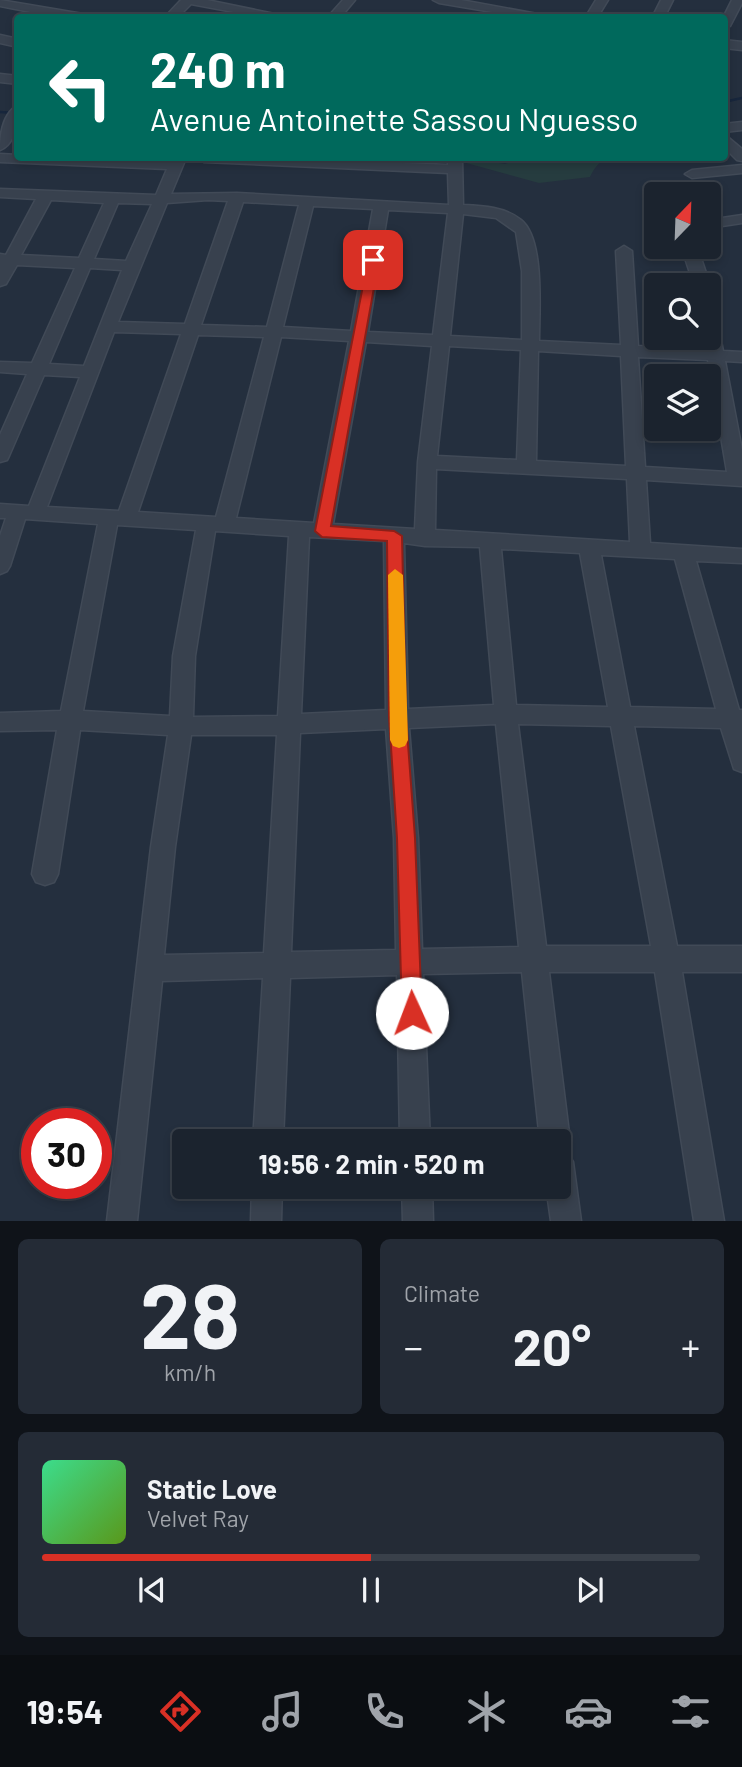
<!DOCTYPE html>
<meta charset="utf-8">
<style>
:root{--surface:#1b232e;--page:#242b36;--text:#f1f3f6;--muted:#a0a4aa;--line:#39404a;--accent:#d93025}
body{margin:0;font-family:Barlow,sans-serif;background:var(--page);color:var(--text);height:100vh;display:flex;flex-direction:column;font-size:26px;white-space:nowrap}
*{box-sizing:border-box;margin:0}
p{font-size:23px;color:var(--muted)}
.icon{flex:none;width:38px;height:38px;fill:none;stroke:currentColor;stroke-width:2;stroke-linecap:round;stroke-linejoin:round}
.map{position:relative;height:1221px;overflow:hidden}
.drawer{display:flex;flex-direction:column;gap:18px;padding:18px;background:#0f1319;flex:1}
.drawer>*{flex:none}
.hud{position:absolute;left:14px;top:14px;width:714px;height:147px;border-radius:7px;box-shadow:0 4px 10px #0003,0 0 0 2px var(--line);background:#00695c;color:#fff;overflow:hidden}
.needle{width:46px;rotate:23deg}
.tools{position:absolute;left:644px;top:182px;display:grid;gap:14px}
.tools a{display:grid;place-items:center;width:77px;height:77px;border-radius:7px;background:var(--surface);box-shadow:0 4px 10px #0003,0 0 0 2px var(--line);font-size:35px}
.speed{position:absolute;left:21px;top:1108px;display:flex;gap:14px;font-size:35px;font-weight:700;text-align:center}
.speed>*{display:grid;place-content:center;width:91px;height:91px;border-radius:50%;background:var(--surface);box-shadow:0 4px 10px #0003,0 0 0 2px var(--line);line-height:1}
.speed .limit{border:10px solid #d22;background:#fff;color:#111}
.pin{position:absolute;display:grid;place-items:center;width:60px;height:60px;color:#fff;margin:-30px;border-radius:14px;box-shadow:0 4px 10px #0006}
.me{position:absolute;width:77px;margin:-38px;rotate:358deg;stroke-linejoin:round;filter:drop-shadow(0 0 5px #0008)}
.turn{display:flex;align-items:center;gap:24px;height:147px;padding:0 21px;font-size:32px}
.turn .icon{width:91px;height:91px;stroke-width:2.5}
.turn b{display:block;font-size:49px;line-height:60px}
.big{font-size:52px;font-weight:700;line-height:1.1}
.drawer .card{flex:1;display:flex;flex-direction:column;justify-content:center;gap:10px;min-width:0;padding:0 24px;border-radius:10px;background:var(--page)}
.drawer .dial{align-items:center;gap:0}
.dial b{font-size:91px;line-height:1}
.song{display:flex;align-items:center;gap:21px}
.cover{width:84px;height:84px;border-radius:10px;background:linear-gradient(135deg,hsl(150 70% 55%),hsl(90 70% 35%))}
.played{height:7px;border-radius:4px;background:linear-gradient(90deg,var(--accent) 50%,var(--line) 50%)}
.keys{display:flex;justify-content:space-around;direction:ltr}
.heat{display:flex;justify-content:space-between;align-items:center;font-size:38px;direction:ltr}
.drawer .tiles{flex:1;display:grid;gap:18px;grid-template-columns:1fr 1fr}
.card:last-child{grid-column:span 2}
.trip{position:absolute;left:172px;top:1129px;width:399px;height:70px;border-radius:7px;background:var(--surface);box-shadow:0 4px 10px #0003,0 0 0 2px var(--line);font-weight:700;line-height:70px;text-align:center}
.tabs{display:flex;height:112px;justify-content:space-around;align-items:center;background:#0b0e12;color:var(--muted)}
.tabs .icon{width:49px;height:49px}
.tabs .active{color:var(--accent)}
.tabs b{font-size:32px;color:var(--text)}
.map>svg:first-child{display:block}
.green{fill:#263c3f}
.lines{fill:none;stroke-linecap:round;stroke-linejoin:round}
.stream{stroke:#17263c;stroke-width:2.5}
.minor-casing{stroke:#414a57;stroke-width:3}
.minor{fill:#38414e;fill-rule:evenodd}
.route{fill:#d93025;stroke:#8d1f18;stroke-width:2}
.slow{fill:#f59e0b}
</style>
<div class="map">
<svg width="742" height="1221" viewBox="0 0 742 1221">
<rect width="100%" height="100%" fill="#242f3e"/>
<path class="green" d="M459 158H486L488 161 505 164 521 158H635C611 161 602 152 590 177L539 183 459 161Z"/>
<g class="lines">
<path class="stream" d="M724 102 742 98
M0 112 15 113"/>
<g class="minor-casing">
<path id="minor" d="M0 0 83 14 89 18H61L0 6Z
M181 0H207L294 18H266L191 4 177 18H164Z
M343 0H355L340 18H327Z
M433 0H461L559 18H528L439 3Z
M596 0H608L597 18H585Z
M661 0H673L664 18H652Z
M732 0H742V3L730 26 724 29 723 18Z
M0 35 18 39V47L0 43Z
M724 40 742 42V50L724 48Z
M0 74 18 76V84L0 82Z
M18 105C18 120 16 144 0 150 0 135 3 113 18 105Z
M742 122V130L724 132V124Z
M724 134 742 149V161L737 160 724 147Z
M0 154 18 155V158L171 161 172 158H186L171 194 237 193 449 205 448 173 204 162 197 158H288L448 165V158H462L463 205C483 206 505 207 521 220 545 239 539 311 539 341L621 345 616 251 624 246 632 251 638 346 706 350 704 338H709V316L717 321 723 351 742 352V362L725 361 742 450V486L646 480 650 543 742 549V563L696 561 739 710H742V772L734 769 721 728 634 726 677 946H742V972H682L724 1221H694L655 972H549L570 1141 566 1150 573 1162 581 1221H551L546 1186H558V1141H540L522 972 423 974 430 1141H400L397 975 290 978 283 1141H253L263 978 162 981 137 1221H107L151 847 168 735 80 730 58 874 54 882 45 885 36 882 32 874 57 730 0 731V713L61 711 98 524 25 519 10 566 7 571 0 574V536L6 518H0V504L29 506 80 377 44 375 9 456 7 460 0 462V435L27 374 0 372V362L32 363 75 268 17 265 6 284 0 286V254L6 255 36 199 0 197V189L156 195 167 169 0 162ZM51 200 104 203 79 258 21 255ZM208 200 228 201 185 324 118 322 167 203ZM243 202 299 205 267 327 201 325ZM118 203 152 204 126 261 94 259ZM313 206 373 209 351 331 283 327ZM388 210 448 213 433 335 368 332ZM463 214 496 218 516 232 522 271V340L450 336ZM90 268 122 270 84 366 49 364ZM114 332 181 334 119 511 47 507ZM198 335 264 337 216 517 138 512ZM281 337 349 341 314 523 236 518ZM366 342 432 346 418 462 415 529 333 524ZM449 346 521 350 517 460 437 456ZM538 351 621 356 626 466 536 461ZM638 357 708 360 727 472 645 467ZM436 469 627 479 630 542 435 530ZM117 525 196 530 173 656 170 716 83 711ZM215 531 289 536 278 716 193 717 195 656ZM309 537 384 541 386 710 301 714ZM404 543 425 546 480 547 494 705 408 709ZM501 549 580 553 608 707 516 705ZM601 555 675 559 716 709 630 707ZM496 724 519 947 422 949 418 838 409 728ZM518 724 611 726 651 946H546ZM386 729 394 838 396 950 291 952 300 733ZM191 735H277L264 953 164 955 175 847Z
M742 165V173L692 178 685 174 692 170Z
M742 215V223L709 228V220Z
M685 247H701V258L710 285 709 287 694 285 685 258Z
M252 1186H282L281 1221H251Z
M402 1186H432L433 1221H403Z"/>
</g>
<use href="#minor" class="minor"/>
</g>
<path class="route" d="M373 256 379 260 331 526 394 531 402 536 406 717 415 838 422 1013 419 1021 412 1024 405 1021 402 1013 397 838 389 717 387 541 322 537 315 531 368 260Z"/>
<path class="slow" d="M395 569 403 575 408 740 405 746 399 748 393 746 390 740 388 575Z"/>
</svg>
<div class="tools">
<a><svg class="needle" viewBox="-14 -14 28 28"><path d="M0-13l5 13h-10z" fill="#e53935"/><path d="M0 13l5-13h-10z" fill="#a0a4aa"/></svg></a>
<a><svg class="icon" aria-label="search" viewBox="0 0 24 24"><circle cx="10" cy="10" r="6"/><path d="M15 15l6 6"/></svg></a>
<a><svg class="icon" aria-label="layers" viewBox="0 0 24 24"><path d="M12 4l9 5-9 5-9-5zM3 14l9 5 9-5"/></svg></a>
</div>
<div class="speed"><div class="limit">30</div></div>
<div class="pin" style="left:373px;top:260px;background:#d93025"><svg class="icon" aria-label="arrive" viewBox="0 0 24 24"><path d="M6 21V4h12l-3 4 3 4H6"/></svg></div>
<svg class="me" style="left:412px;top:1013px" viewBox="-20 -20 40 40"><circle r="19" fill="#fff"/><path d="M0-13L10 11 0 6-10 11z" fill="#d93025"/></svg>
<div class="trip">19:56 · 2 min · 520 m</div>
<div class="hud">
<div class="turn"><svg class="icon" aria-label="left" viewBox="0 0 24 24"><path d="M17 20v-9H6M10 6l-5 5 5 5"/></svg><div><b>240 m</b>Avenue Antoinette Sassou Nguesso</div></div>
</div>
</div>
<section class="drawer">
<div class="tiles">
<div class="card dial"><b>28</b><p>km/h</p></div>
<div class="card"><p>Climate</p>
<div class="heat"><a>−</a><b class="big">20°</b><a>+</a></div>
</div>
<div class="card">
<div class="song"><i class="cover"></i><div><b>Static Love</b><p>Velvet Ray</p></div></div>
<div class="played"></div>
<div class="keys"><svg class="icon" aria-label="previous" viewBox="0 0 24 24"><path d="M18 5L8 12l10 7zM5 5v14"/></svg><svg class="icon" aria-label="pause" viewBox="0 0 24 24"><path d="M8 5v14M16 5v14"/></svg><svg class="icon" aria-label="next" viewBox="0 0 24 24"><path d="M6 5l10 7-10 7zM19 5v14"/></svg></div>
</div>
</div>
</section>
<nav class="tabs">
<b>19:54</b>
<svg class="icon active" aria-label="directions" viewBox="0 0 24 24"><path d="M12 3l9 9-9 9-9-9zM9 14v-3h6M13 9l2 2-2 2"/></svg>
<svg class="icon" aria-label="music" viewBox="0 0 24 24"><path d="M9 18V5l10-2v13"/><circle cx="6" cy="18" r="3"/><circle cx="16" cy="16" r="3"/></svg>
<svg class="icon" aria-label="phone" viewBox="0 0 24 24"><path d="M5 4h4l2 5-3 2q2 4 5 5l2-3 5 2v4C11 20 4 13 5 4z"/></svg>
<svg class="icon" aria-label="climate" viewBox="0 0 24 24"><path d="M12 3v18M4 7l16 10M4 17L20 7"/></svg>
<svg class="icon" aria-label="car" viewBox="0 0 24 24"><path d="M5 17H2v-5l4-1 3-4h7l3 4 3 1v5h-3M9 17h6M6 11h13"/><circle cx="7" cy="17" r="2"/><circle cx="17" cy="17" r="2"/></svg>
<svg class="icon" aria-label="filters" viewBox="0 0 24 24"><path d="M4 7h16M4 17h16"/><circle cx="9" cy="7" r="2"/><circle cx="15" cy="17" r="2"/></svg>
</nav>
